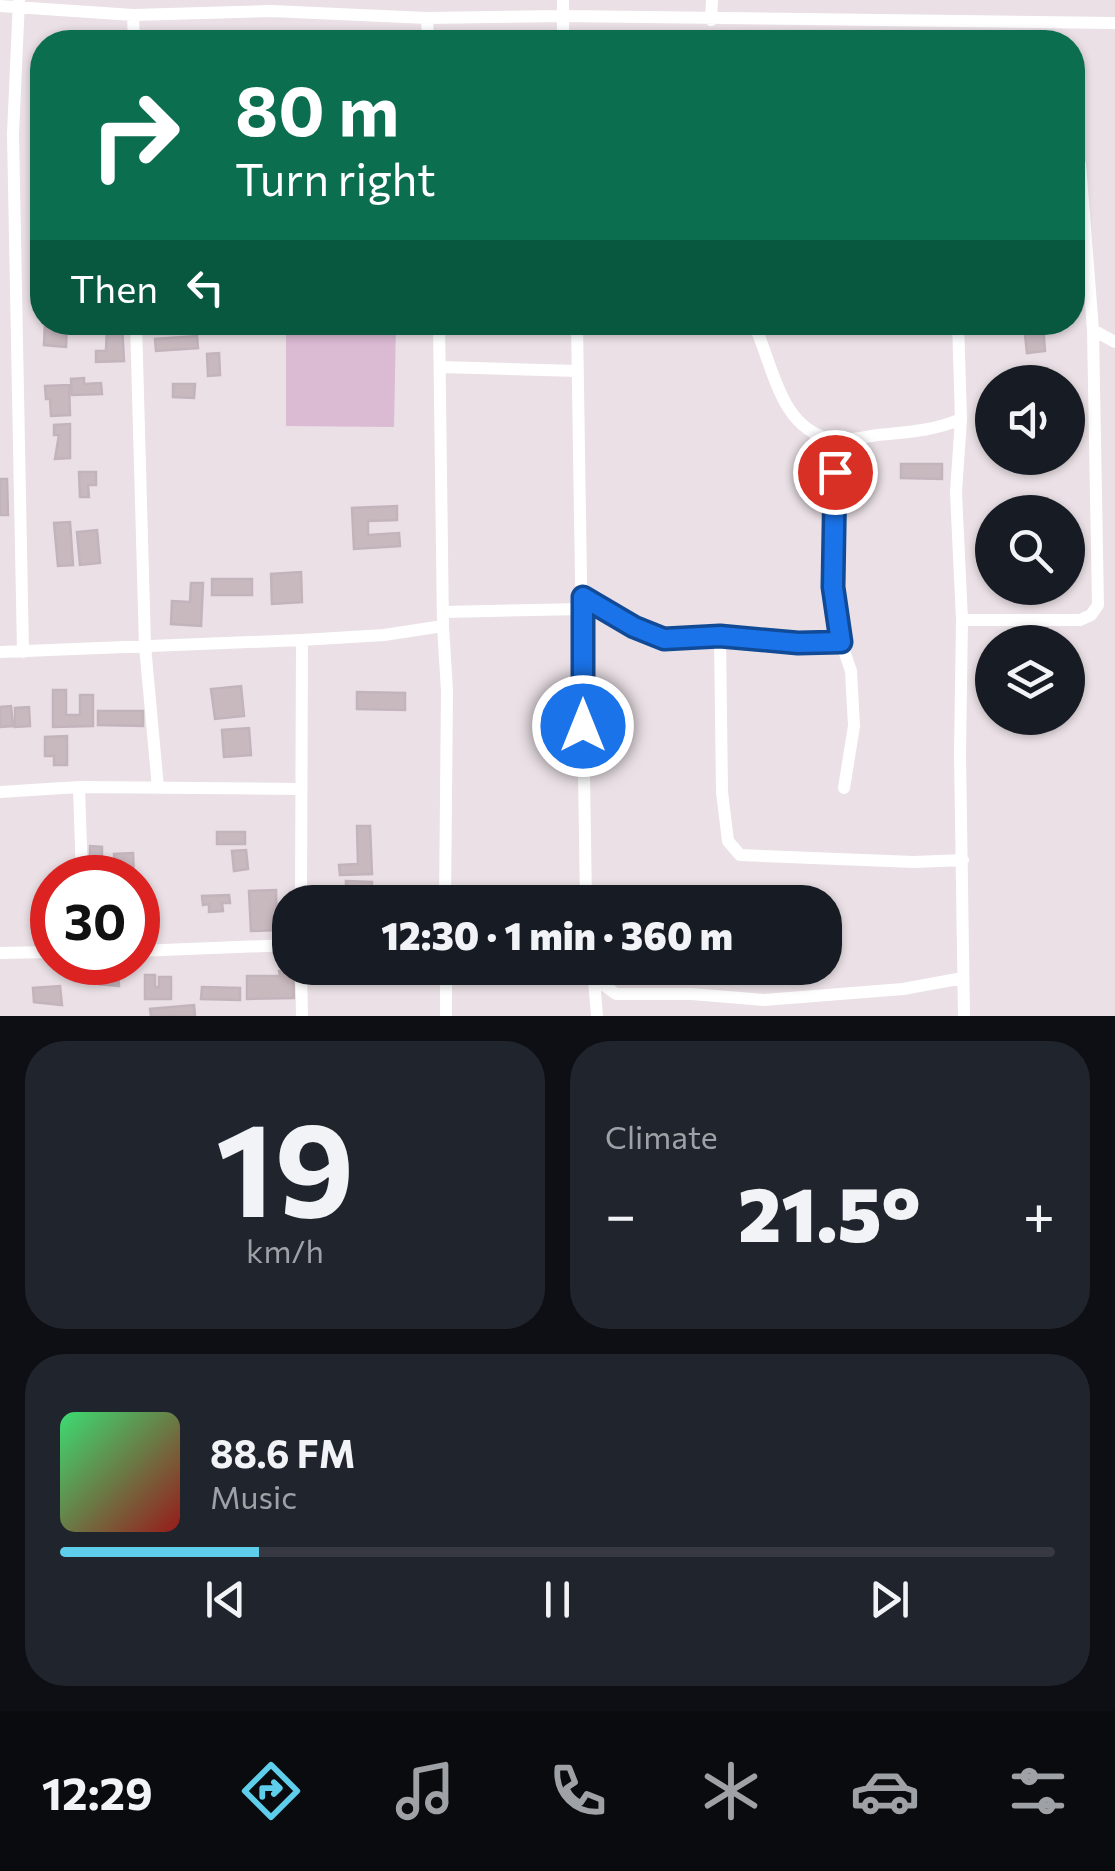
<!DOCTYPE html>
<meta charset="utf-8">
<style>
:root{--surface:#171b24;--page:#20242c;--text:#f1f3f6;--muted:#9ea1a6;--line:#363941;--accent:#5eceea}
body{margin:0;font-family:Commissioner,sans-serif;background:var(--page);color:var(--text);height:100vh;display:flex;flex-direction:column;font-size:38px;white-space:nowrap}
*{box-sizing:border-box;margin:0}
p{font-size:32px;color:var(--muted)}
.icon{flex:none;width:55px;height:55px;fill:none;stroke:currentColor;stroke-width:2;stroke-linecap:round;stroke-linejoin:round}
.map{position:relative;height:1016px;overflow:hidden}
.sheet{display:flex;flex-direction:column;gap:25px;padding:25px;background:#0d0f14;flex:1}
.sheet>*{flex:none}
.banner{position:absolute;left:30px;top:30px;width:1055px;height:305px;border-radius:40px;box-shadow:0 2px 8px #0004;background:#0b6e4f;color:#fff;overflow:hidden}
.fabs{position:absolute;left:975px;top:365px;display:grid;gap:20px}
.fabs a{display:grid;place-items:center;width:110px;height:110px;border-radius:50%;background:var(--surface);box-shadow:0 2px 8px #0004;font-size:50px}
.speed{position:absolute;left:30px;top:855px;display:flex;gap:20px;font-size:50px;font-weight:700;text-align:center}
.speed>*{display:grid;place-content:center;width:130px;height:130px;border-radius:50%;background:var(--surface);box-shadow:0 2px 8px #0004;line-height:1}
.speed .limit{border:15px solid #d22;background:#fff;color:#111}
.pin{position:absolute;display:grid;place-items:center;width:85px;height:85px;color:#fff;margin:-42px;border:5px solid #fff;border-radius:50%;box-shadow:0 2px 10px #0007}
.me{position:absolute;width:110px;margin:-55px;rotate:0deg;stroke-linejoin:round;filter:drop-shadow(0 0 8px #0008)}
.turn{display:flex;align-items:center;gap:35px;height:210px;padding:0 40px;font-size:45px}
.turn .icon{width:130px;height:130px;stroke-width:2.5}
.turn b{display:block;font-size:70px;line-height:85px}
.then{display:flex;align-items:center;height:95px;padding:0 40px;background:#0003;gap:20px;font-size:38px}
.big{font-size:75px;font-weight:800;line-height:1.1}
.sheet .card{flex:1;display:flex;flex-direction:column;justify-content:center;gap:15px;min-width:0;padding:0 35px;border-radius:40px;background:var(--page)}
.sheet .dial{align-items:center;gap:0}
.dial b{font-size:130px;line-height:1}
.song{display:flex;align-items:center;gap:30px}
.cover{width:120px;height:120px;border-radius:15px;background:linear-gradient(135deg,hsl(140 70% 55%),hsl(0 70% 35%))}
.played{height:10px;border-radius:5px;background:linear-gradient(90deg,var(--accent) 20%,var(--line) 20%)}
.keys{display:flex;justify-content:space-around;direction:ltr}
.heat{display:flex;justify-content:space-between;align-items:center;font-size:55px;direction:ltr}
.sheet .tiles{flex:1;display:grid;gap:25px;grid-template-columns:1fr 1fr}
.card:last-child{grid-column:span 2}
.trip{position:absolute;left:272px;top:885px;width:570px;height:100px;border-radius:40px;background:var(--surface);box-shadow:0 2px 8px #0004;font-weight:800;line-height:100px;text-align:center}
.tab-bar{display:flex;height:160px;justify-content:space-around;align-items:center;background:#090b0e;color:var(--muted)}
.tab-bar .icon{width:70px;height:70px}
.tab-bar .current{color:var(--accent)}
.tab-bar b{font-size:45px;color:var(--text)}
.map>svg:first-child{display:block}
.green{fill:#dbbad3}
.building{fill:#c8b9bf;stroke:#c3b3bb;stroke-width:2.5}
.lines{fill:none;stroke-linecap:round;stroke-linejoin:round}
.minor{stroke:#fff;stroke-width:12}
.route-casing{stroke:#114b97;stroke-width:25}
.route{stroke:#1a73e8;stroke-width:18}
</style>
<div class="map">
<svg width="1115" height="1016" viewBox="0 0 1115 1016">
<rect width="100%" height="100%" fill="#eae0e5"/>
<path class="green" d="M286 323H396L394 427 286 426Z"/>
<path class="building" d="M45 322H67L66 347 44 345Z
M122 324 124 361 96 362V351H106L107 325Z
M1043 324 1045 351 1027 353 1024 325Z
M197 336 198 348 156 351 155 339Z
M219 353 220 375 208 376 207 354Z
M84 378V384L101 383 102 394 72 395 71 379Z
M173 384H195L194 398 173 397Z
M69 385 70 415 51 416 50 399H46L45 386Z
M70 424V458L55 459 59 435H54V425Z
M901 464H942V479L901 478Z
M79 472H96V485H88L89 497H80Z
M0 479H7L8 515H0Z
M397 506V520L368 521V535L399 533 400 546 354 549 352 508Z
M70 522 73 565 58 566 54 523Z
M97 530 100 563 80 565 77 532Z
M301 572 302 602 272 604 271 574Z
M212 579H252V595H212Z
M191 583H203L201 626 171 624 172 601 190 602Z
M241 686 244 716 215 719 211 689Z
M53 690H66V715H80V695H93V726L53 727Z
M357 692 405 693V710L357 709Z
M11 706 13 726 0 727V707Z
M29 707 30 726 15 727V708Z
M98 711H143V726L98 725Z
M249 728 251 755 224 757 222 730Z
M67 736V765H54V756H45V737Z
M357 826H370L372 874 340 875 339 865 358 864Z
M217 832H245V844H217Z
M90 846 102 847V869H90Z
M246 850 248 869 234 871 232 851Z
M133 853 134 878H115L114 854Z
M346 881 372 882 371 902H346Z
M276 890 277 930 251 931 249 891Z
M229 895 230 903H222L223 911 209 912V904L203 905 202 896Z
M117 964 119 986 99 984 98 973 103 972V965Z
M293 970 294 998 247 999V976H280L279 971Z
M145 975H155V987H159V977H171V999H145Z
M60 986 62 1005 34 1002 33 988Z
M202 987 240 988V1000L201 999Z
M194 1005 195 1016H151L150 1009Z"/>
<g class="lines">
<path class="minor" d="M19 0 13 134 23 652
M563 0V42
M0 6 133 15 271 11 427 18 428 42
M133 15 134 42
M427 18 563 16 1115 23
M711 20 712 0
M136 322 145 646 158 788
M439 322 443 626 447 691 445 902
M577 322 586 902
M753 322C773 363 779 429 831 439 845 442 863 437 878 435 908 432 933 431 961 419
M958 322 961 419 956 492 962 620 960 754 964 1016
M1093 330 1115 342
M441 367 578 371
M834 440 836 503 833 587 841 642 851 671 854 726 844 788
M583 597 634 627 664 639 720 636 799 643 841 642
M444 612 583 609
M962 620H1080L1091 615 1098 605 1093 330 1080 164H1072
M720 636 722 792 728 841 740 855 914 862 963 860
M0 652 302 640 384 635 443 626
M79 787 82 878
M0 792 79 787 301 789
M301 902 302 640
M138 951 290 945
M0 953 52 952
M301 968 302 1016
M446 968V1016
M593 968 597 1016
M594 978 616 994H692L764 1000 903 989 963 978"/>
</g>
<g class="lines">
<g class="route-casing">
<path id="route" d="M583 726V597L634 627 664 639 720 636 798 643 841 642 833 587 835 472"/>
</g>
<use href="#route" class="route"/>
</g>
</svg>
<div class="fabs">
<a><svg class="icon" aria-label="sound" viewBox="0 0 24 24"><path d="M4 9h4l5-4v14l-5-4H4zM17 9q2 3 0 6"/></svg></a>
<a><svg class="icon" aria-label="search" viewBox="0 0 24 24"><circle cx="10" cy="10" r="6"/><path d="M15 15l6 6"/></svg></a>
<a><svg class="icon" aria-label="layers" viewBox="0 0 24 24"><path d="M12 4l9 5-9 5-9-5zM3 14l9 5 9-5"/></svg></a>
</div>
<div class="speed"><div class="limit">30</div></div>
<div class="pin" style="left:835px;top:472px;background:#d93025"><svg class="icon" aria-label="arrive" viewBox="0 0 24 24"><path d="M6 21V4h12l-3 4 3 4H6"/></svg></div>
<svg class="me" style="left:583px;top:726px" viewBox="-20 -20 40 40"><circle r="17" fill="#1a73e8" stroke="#fff" stroke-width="3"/><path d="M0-11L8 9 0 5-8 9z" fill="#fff"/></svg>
<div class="trip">12:30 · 1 min · 360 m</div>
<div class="banner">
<div class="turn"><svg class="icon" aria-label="right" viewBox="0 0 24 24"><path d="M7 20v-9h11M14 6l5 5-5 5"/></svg><div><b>80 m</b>Turn right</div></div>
<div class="then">Then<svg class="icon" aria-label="left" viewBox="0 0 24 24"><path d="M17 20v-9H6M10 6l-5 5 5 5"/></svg></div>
</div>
</div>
<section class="sheet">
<div class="tiles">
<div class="card dial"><b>19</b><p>km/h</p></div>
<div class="card"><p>Climate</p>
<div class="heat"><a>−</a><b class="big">21.5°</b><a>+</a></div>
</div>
<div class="card">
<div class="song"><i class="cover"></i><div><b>88.6 FM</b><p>Music</p></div></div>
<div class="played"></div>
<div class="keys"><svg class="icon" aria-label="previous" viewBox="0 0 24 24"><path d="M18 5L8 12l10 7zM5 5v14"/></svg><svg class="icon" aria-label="pause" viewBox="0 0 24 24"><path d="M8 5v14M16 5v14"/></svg><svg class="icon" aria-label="next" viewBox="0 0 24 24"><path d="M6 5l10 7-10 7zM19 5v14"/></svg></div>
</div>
</div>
</section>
<nav class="tab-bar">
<b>12:29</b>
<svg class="icon current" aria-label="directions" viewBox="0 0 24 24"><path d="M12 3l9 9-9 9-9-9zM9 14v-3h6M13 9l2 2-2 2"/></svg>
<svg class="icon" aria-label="music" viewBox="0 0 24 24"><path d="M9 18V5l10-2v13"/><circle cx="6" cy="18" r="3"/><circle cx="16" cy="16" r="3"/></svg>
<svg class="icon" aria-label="phone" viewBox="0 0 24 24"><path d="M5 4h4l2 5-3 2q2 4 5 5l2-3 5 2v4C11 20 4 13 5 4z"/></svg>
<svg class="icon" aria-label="climate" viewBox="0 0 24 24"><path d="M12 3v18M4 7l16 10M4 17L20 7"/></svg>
<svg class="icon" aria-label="car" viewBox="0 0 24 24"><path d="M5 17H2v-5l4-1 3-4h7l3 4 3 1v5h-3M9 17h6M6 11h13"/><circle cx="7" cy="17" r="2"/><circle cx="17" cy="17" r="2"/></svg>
<svg class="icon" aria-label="filters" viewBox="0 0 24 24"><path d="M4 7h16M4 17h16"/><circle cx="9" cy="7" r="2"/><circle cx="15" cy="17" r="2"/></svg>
</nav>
